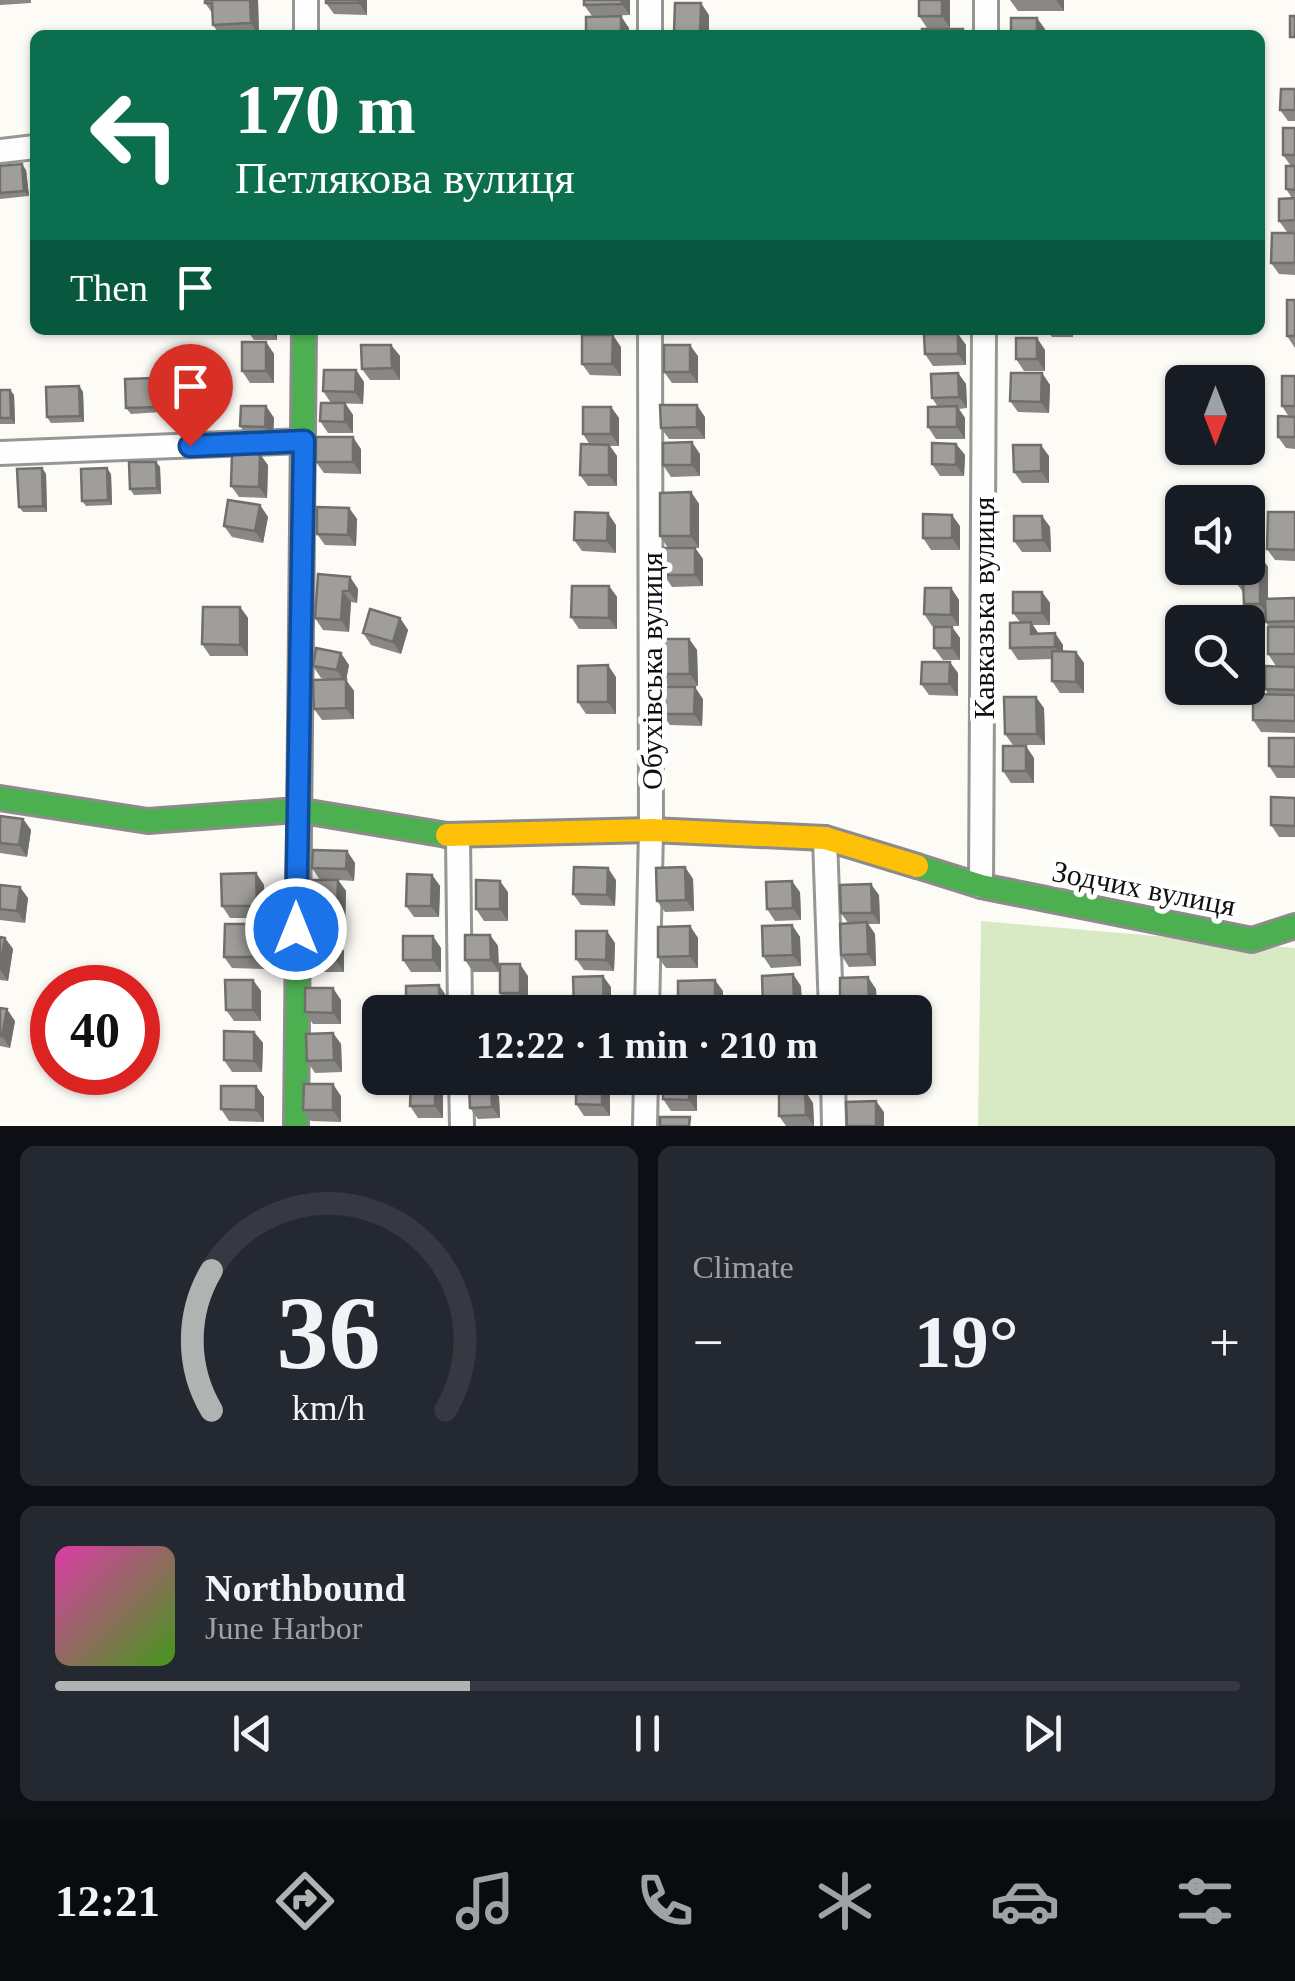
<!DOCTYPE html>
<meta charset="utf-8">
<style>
:root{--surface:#171b24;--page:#242831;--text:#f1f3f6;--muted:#9ea1a6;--line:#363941;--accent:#b1b2b2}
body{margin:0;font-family:"Times New Roman",serif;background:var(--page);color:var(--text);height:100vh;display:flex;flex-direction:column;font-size:38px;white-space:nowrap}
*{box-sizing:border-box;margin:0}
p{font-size:32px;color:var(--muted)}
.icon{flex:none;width:55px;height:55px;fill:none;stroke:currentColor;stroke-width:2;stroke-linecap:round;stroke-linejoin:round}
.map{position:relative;height:1126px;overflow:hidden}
.details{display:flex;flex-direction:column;gap:20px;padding:20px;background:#0d0f14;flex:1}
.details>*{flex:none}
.guide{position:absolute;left:30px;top:30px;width:1235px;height:305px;border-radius:15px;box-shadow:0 2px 8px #0004;background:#0b6e4f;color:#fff;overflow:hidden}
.needle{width:65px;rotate:180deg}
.controls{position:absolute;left:1165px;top:365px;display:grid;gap:20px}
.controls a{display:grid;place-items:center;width:100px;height:100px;border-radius:15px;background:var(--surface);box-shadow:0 2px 8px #0004;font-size:50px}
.speed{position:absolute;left:30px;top:965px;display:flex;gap:20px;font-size:50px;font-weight:700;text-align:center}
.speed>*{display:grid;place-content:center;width:130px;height:130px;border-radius:50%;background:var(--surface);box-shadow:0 2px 8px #0004;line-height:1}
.speed .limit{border:15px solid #d22;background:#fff;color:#111}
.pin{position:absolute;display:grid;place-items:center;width:85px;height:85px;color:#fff;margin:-102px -42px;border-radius:50% 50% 50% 0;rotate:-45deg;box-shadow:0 0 10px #0007}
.pin .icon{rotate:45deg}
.me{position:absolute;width:110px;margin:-55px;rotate:0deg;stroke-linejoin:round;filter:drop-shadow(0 0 8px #0008)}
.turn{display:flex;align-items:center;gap:35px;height:210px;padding:0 40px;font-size:45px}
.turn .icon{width:130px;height:130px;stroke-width:2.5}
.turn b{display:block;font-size:70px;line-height:85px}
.then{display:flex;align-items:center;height:95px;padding:0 40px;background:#0003;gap:20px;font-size:38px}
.big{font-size:75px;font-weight:600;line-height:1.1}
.details .tile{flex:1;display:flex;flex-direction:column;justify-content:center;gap:15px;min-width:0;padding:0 35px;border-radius:15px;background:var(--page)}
.details .dial{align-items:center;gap:0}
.dial svg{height:260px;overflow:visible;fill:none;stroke:var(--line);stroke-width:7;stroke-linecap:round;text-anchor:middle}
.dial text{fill:var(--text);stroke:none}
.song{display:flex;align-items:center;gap:30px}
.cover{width:120px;height:120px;border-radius:15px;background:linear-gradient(135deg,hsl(320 70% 55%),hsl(100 70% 35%))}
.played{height:10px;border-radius:5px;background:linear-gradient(90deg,var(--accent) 35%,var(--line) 35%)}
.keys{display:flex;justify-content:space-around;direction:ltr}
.heat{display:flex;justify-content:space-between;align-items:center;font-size:55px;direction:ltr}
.details .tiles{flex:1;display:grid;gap:20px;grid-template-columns:1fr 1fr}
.tile:last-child{grid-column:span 2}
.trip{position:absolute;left:362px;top:995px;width:570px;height:100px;border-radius:15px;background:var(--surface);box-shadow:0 2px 8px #0004;font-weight:600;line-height:100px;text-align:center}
.tab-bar{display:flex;height:160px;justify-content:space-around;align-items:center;background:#090b0e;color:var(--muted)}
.tab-bar .icon{width:70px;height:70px}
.tab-bar .on{color:var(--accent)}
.tab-bar b{font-size:45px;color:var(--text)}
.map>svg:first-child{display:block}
.forest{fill:#d8eac3}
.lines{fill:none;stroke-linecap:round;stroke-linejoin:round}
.street-casing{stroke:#969694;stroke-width:28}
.fast-casing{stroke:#8d8c8a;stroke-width:28}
.slow-casing{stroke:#8d8c8a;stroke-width:28}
.street{stroke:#fffefe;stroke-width:22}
.fast{stroke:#4caf50;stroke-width:22}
.slow{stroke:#ffc107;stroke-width:22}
.wall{fill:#8a8885}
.shaded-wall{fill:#706f6c}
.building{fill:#a09e9b;stroke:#706f6c;stroke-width:2.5}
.route-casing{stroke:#114b97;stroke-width:25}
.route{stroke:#1a73e8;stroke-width:18}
.labels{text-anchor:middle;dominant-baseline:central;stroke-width:10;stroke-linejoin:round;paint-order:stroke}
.street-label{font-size:30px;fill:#101010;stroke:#fff}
</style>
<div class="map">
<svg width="1295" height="1126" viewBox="0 0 1295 1126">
<rect width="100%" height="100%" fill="#fcfbf6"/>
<path class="forest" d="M981 921 1295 948V1126H978Z"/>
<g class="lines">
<g class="street-casing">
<path id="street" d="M650 0V35
M306 35V0
M986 35V0
M0 151 35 147
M0 453 303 441
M458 837 460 1012
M825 838 831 1012
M981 886 984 330
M647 1012 651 830 650 330
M461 1078 462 1126
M833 1078 834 1126
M645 1126 646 1078"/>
</g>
<g class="fast-casing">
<path id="fast" d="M0 798 148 821 297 810 447 835
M917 866 981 886 1252 940 1295 926
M296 1126 304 330"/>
</g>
<g class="slow-casing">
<path id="slow" d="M447 835 651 830 825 838 917 866"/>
</g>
<use href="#street" class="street"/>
<use href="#fast" class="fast"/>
<use href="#slow" class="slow"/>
</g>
<path class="wall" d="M0 0H31V3L0 5Z
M258 0 259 35H220L213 25V14L205 3Z
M326 0H367V15L334 14 326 3Z
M630 0V15L592 16 584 5Z
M919 0H950V28H927L919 16Z
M1010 0H1064V11H1018Z
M1295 89V121H1288L1280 110Z
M1295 128V232H1287L1279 221 1292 198 1286 189 1291 166 1283 155Z
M0 166 26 170 29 196 0 199Z
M1295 233V275L1279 274 1271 263Z
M1295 300V348L1287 336Z
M247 330H277V340H254Z
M330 330H357V334H333Z
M588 330H620V334H590Z
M668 330H701V335H671Z
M1047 330H1073V337H1052Z
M958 334 966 345V365L933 366 925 354Z
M266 342 274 354V383H250L242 371Z
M391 345 400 356V380H370L362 369Z
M621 347V376L590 375 582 364Z
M1045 350V371H1024L1016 359Z
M698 356V383H672L664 372Z
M356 370 364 382 363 404 331 403 323 391Z
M958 373 966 384 967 408 959 409 965 418V439H936L928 427 938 407 932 398Z
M1042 373 1050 385 1049 413 1018 412 1010 401Z
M1295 376V449L1286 448 1278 437 1289 417 1282 406Z
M160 384 161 412 131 414 126 408Z
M79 386 83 392 84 422 51 423 47 417Z
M0 390H10L14 395 15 424H0Z
M345 403 353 415V433H328L320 421Z
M266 406 274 418 273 438 248 437 240 426Z
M611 407 619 418V446H610L617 456V486H588L580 475 590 445 583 434Z
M705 417V439H669L661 428Z
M956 444 965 455 964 476H940L932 464Z
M361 449V474L324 473 316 462Z
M700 454V476L671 477 663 465Z
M1049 456V483H1022L1014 472Z
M156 462 160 467 161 494 134 495 130 489Z
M268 465 267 498 239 497 231 486Z
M42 468 46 474 47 512H23L19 507Z
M111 474 112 505 86 506 82 501Z
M691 492 699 504V548H668L660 536Z
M260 505 268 517 263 543 232 537 224 526Z
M349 508 357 519 356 546 325 545 317 534Z
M1295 512V561L1275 560 1267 549Z
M1042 516 1050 527 1051 552H1022L1014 541Z
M616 525V553L582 551 574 540Z
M960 526V550H931L923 538Z
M695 548 703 559V586L672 587 664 575Z
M1260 556 1268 567V599L1295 598V666H1276L1268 654 1269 627 1266 622 1265 616H1252L1244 604 1243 592 1234 580Z
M350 577 358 589 357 603 351 602 349 632 323 630 315 618Z
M609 586 617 597V629H579L571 617Z
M951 588 959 600V626H932L924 614Z
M1042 592 1050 603V625H1032L1039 634 1055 633 1063 645V652H1076L1084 663V693H1060L1052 681V659L1018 660 1010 648 1020 622 1013 613Z
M240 607 248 618V656H210L202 644Z
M400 618 408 630 401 654 371 645 363 633Z
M952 627 960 638V660H943L934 648Z
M689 639 697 650 698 686H668L660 674Z
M349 665 346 680 354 691V719L322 720 314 709 332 680 321 678 313 666Z
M1295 667V733L1261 732 1253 720 1268 694 1265 689Z
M958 673V696L929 695 921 684Z
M616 677V714H586L578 702Z
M703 699 702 726 670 725 662 714Z
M1044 708 1045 745H1013L1005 734Z
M1295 738V778H1277L1269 766Z
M1034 758V783H1011L1003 771Z
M1295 798V837H1279L1271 825Z
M0 816 23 819 31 830 27 857 0 853Z
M347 851 355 863 354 881 338 880 346 891 345 926H319L311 914 320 880 312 868Z
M685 867 693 879 694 911 665 912 657 901Z
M256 873 264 885 265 918H230L222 906Z
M432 875 440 886 439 917H414L406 906Z
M616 880 615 906 581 905 573 894Z
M0 885 28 898 25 923 0 920Z
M508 892V921H484L476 909Z
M800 892 801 920 775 921 767 909Z
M879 895 880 924H868L875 934 876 966 849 967 841 955 848 923 841 913Z
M258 924 266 936 265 969 232 968 224 957Z
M792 925 800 937 801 966 771 968 763 956Z
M690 926 698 938V968H666L658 957Z
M490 935 498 946 499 972H473L465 960Z
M0 937 5 938 13 949 8 981 0 980Z
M336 940 344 951V972H314L306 960Z
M615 943 614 971 584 970 576 959Z
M441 948V972H411L403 960Z
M528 976V1004L508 1005 500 993Z
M253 980 261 991V1021H234L226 1010Z
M801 986 802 1012H769L763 1005Z
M611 987V1012H577L574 1008Z
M876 989 877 1012H847L840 1003Z
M723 991V1012H684L678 1005Z
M341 1000V1024H313L305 1012Z
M0 1008 15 1021 10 1048 0 1046Z
M254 1032 263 1043 262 1072H232L224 1060Z
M333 1033 341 1044 342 1072 315 1073 307 1061Z
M576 1078H606L610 1083V1116H584L576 1104Z
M663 1078H697V1111H671L663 1099Z
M845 1078H897L898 1087 853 1089Z
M435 1084 443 1095V1118H418L410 1106Z
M491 1085 499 1097 500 1118 478 1119 470 1108Z
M256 1086 264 1097V1122L229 1121 221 1109Z
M805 1091 813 1103 814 1126H786L779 1116Z
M341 1096V1122L311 1121 303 1110Z"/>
<path class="shaded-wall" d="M250 0H258L259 35 251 23Z
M359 0H367V15L359 3Z
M622 0H630V15L622 4Z
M942 0H950V28L942 16Z
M1056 0H1064V11Z
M701 3 709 15V35L700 34Z
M621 16 629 28V35H621Z
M1037 18 1045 29V35H1037Z
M22 164 26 170 29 196 24 191Z
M271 330H277V340Z
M958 334 966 345V365L958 354Z
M613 335 621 347V376L612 364Z
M1037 338 1045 350V371L1037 359Z
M266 342 274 354V383L266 371Z
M391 345 400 356V380L392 368Z
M690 345 698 356V383L690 372Z
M356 370 364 382 363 404 355 392Z
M958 373 966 384 967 408 959 397Z
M1042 373 1050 385 1049 413 1041 402Z
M156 378 160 384 161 412 157 407Z
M79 386 83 392 84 422 80 416Z
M10 390 14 395 15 424 11 418Z
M345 403 353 415V433L345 422Z
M697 405 705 417V439L697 427Z
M266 406 274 418 273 438 265 427Z
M957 406 965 418V439L957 427Z
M611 407 619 418V446L611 434Z
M353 437 361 449V474L353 462Z
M692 442 700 454V476L692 465Z
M956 444 965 455 964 476 956 465Z
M609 445 617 456V486L609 475Z
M1041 445 1049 456V483L1041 471Z
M260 454 268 465 267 498 259 487Z
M156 462 160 467 161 494 157 488Z
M42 468 46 474 47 512 43 506Z
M107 468 111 474 112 505 108 500Z
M691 492 699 504V548L691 536Z
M260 505 268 517 263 543 255 531Z
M349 508 357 519 356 546 348 535Z
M608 513 616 525V553L607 541Z
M952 515 960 526V550L952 538Z
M1042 516 1050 527 1051 552 1043 540Z
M695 548 703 559V586L695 575Z
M1260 556 1268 567V615L1260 604Z
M350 577 358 589 357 603 349 591Z
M609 586 617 597V629L609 618Z
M951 588 959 600V626L951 615Z
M343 591 351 602 349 632 341 620Z
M1042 592 1050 603V625L1042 613Z
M240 607 248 618V656L240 645Z
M400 618 408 630 401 654 393 642Z
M1031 622 1039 634H1031Z
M952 627 960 638V660L952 648Z
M1055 633 1063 645V659L1055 647Z
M689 639 697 650 698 686 690 674Z
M1076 652 1084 663V693L1076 682Z
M341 653 349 665 346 680 354 691V719L346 708 345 682 337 670Z
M950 662 958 673V696L949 684Z
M608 665 616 677V714L608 702Z
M695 687 703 699 702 726 694 714Z
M1036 697 1044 708 1045 745 1037 734Z
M1026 746 1034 758V783L1026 771Z
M23 819 31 830 27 857 19 845Z
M347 851 355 863 354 881 346 869Z
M685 867 693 879 694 911 686 900Z
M608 868 616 880 615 906 607 895Z
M256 873 264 885 265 918 257 906Z
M432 875 440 886 439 917 431 906Z
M338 880 346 891 345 926 337 914Z
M500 881 508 892V921L500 909Z
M792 881 800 892 801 920 793 908Z
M871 884 879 895 880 924 872 913Z
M20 887 28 898 25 923 17 911Z
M867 922 875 934 876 966 868 954Z
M258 924 266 936 265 969 257 957Z
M792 925 800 937 801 966 793 955Z
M690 926 698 938V968L690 956Z
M607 931 615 943 614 971 606 960Z
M490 935 498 946 499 972 491 960Z
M433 936 441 948V972L433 960Z
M5 938 13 949 8 981 0 970Z
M336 940 344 951V972L336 960Z
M520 964 528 976V1004L520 993Z
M793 974 801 986 802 1012 794 1003Z
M603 976 611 987V1012H607L604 1008Z
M868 977 876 989 877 1012 869 1003Z
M253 980 261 991V1021L253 1010Z
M715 980 723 991V1012H721L715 1004Z
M439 985 447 997V1012H439Z
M333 988 341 1000V1024L333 1013Z
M7 1009 15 1021 10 1048 2 1036Z
M254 1032 263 1043 262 1072 254 1061Z
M333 1033 341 1044 342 1072 334 1060Z
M602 1078H606L610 1083V1116L602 1105Z
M689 1078H697V1111L689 1100Z
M333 1084 341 1096V1122L333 1110Z
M435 1084 443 1095V1118L435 1106Z
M491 1085 499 1097 500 1118 492 1107Z
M256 1086 264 1097V1122L256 1110Z
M805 1091 813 1103 814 1126 806 1115Z
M876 1101 884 1112V1126H876Z"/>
<path class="building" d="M205 0H250L251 23 213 25 212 3H205Z
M326 0H359V3H326Z
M584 0H622V4L584 5Z
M919 0H942V16H919Z
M675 3H701L700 34 674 33Z
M621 16V35H586V17Z
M1290 16H1295V37H1290Z
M1011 18H1037V35H1011Z
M922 29H963V35H922Z
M1281 89H1295V110H1280Z
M1283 128H1295V155H1283Z
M22 164 24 191 0 193V166Z
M35 164V189L33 190 31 165Z
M1286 166H1295V190L1286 189Z
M1295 198V220L1279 221V199Z
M1272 233H1295V263H1271Z
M1287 300H1295V336H1287Z
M924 334H958V354H925Z
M582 335H613L612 364H582Z
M1016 338H1037V359H1016Z
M242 342H266V371H242Z
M361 345H391L392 368 362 369Z
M664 345H690V372H664Z
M324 370H356L355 392 323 391Z
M958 373 959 397 932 398 931 374Z
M1011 373H1042L1041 402 1010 401Z
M1282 376H1295V406H1282Z
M156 378 157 407 126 408 125 379Z
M79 386 80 416 47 417 46 387Z
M0 390H10L11 418H0Z
M321 403H345V422L320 421Z
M660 405H697V427L661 428Z
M241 406H266L265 427 240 426Z
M957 406V427H928V407Z
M583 407H611V434H583Z
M1278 416 1295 417V437H1278Z
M316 437H353V462H316Z
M692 442V465H663V443Z
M932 443 956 444V465L932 464Z
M581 444 609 445V475H580Z
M1013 445H1041V471L1014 472Z
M232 453 260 454 259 487 231 486Z
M129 462H156L157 488 130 489Z
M42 468 43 506 19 507 17 469Z
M107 468 108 500 82 501 81 469Z
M691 492V536H660V493Z
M228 500 260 505 255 531 224 526Z
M317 507 349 508 348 535 317 534Z
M575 512 608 513 607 541 574 540Z
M1268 512H1295V550L1267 549Z
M923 514 952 515V538H923Z
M1014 516H1042L1043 540 1014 541Z
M663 548H695V575H664Z
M1248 556H1260V604H1244L1243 580H1234V568H1248Z
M318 574 350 577 349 591H343L341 620 315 618Z
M572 586H609V618L571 617Z
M925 588H951V615L924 614Z
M1013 592H1042V613H1013Z
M1295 598V621L1266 622 1265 599Z
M203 607H240V645L202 644Z
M370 609 400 618 393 642 363 633Z
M1031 622V634L1055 633V647L1010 648V623Z
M934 627H952V648H934Z
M1268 627H1295V654H1268Z
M660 639H689L690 674H660Z
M316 648 341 653 337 670 313 666Z
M1052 651 1076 652V682L1052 681Z
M922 662H950L949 684H921Z
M608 665V702H578V666Z
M1265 666 1295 667V690L1265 689Z
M346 679V708L314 709 313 680Z
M662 687H695L694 714H662Z
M1253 694 1295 695V721L1253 720Z
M1004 697H1036L1037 734H1005Z
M1269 738H1295V767L1269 766Z
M1003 746H1026V771H1003Z
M1271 797 1295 798V826L1271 825Z
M0 816 23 819 19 845 0 843Z
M313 850 347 851 346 869 312 868Z
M574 867 608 868 607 895 573 894Z
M685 867 686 900 657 901 656 868Z
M256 873 257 906H222L221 874Z
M407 874 432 875 431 906H406Z
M312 880H338L337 914H311Z
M476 880 500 881V909H476Z
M792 881 793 908 767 909 766 882Z
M871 884 872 913H841L840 885Z
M0 885 20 887 17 911 0 909Z
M867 922 868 954 841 955 840 924Z
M225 924H258L257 957H224Z
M792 925 793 955 763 956 762 926Z
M690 926V956L658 957V927Z
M576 931H607L606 960 576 959Z
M465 935H490L491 960H465Z
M403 936H433V960H403Z
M0 937 5 938 0 968Z
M306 940H336V960H306Z
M500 964H520V993H500Z
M793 974 794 1003 763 1005 762 976Z
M603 976 604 1008H574L573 977Z
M868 977 869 1003H840V978Z
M225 980H253V1010H226Z
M715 980V1004L678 1005V981Z
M439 985V1012H406V986Z
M305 988H333V1013L305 1012Z
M0 1008 7 1009 2 1036H0Z
M224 1031 254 1032V1061L224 1060Z
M333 1033 334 1060 307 1061 306 1034Z
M576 1078H602V1105L576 1104Z
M663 1078H689V1100L663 1099Z
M411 1083 435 1084V1106H410Z
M304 1084H333V1110H303Z
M491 1085 492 1107 470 1108 469 1086Z
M221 1086H256V1110L221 1109Z
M805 1091 806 1115 779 1116V1092Z
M876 1101V1126H847L846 1102Z
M660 1117H690L689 1126H660Z"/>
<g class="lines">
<g class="route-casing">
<path id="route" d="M190 446 304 441 296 929"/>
</g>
<use href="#route" class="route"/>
</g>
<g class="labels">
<g class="street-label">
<text transform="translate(983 608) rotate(-90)">Кавказька вулиця</text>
<text transform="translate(651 671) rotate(-90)">Обухівська вулиця</text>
<text transform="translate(1144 888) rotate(11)">Зодчих вулиця</text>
</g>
</g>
</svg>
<div class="controls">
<a><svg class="needle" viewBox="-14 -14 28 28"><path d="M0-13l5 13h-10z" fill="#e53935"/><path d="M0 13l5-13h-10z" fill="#9ea1a6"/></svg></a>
<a><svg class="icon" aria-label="sound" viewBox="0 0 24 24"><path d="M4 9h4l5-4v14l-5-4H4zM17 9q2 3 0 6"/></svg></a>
<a><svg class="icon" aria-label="search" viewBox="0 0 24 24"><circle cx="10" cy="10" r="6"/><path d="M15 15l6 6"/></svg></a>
</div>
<div class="speed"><div class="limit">40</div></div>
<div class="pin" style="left:190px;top:446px;background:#d93025"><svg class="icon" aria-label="arrive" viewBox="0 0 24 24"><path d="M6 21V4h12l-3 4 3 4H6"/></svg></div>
<svg class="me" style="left:296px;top:929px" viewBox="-20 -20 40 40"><circle r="17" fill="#1a73e8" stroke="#fff" stroke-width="3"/><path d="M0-11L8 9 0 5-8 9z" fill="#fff"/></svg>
<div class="trip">12:22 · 1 min · 210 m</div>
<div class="guide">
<div class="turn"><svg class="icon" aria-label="left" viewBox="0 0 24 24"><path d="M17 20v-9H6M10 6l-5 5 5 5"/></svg><div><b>170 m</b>Петлякова вулиця</div></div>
<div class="then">Then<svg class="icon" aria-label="arrive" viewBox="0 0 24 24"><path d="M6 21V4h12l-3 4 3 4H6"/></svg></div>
</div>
</div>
<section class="details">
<div class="tiles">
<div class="tile dial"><svg viewBox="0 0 100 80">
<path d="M14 69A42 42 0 1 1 86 69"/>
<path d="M14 69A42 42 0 0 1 14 26" stroke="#b1b2b2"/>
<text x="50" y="56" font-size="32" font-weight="700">36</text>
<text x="50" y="72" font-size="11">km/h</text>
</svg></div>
<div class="tile"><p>Climate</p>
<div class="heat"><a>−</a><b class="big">19°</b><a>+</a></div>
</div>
<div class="tile">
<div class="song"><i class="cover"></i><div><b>Northbound</b><p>June Harbor</p></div></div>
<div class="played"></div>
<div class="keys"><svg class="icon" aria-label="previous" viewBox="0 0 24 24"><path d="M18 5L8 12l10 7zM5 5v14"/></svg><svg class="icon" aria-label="pause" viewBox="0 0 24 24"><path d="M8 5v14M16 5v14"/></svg><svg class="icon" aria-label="next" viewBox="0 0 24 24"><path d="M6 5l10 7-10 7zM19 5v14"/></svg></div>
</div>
</div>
</section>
<nav class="tab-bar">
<b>12:21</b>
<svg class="icon on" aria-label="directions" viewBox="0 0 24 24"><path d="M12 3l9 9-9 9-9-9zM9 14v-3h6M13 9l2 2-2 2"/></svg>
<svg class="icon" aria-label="music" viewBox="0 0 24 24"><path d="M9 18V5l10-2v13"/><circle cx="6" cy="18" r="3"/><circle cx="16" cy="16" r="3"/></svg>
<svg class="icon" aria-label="phone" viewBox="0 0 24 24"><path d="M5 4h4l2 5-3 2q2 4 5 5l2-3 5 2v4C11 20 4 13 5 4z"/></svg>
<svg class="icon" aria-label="climate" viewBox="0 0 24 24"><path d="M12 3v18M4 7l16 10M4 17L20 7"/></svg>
<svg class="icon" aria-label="car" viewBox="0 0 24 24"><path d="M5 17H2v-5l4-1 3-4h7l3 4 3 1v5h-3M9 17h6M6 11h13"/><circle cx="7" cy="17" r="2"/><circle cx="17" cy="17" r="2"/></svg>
<svg class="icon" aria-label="filters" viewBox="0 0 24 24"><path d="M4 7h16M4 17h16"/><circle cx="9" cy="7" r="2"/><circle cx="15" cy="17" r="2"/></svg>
</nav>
